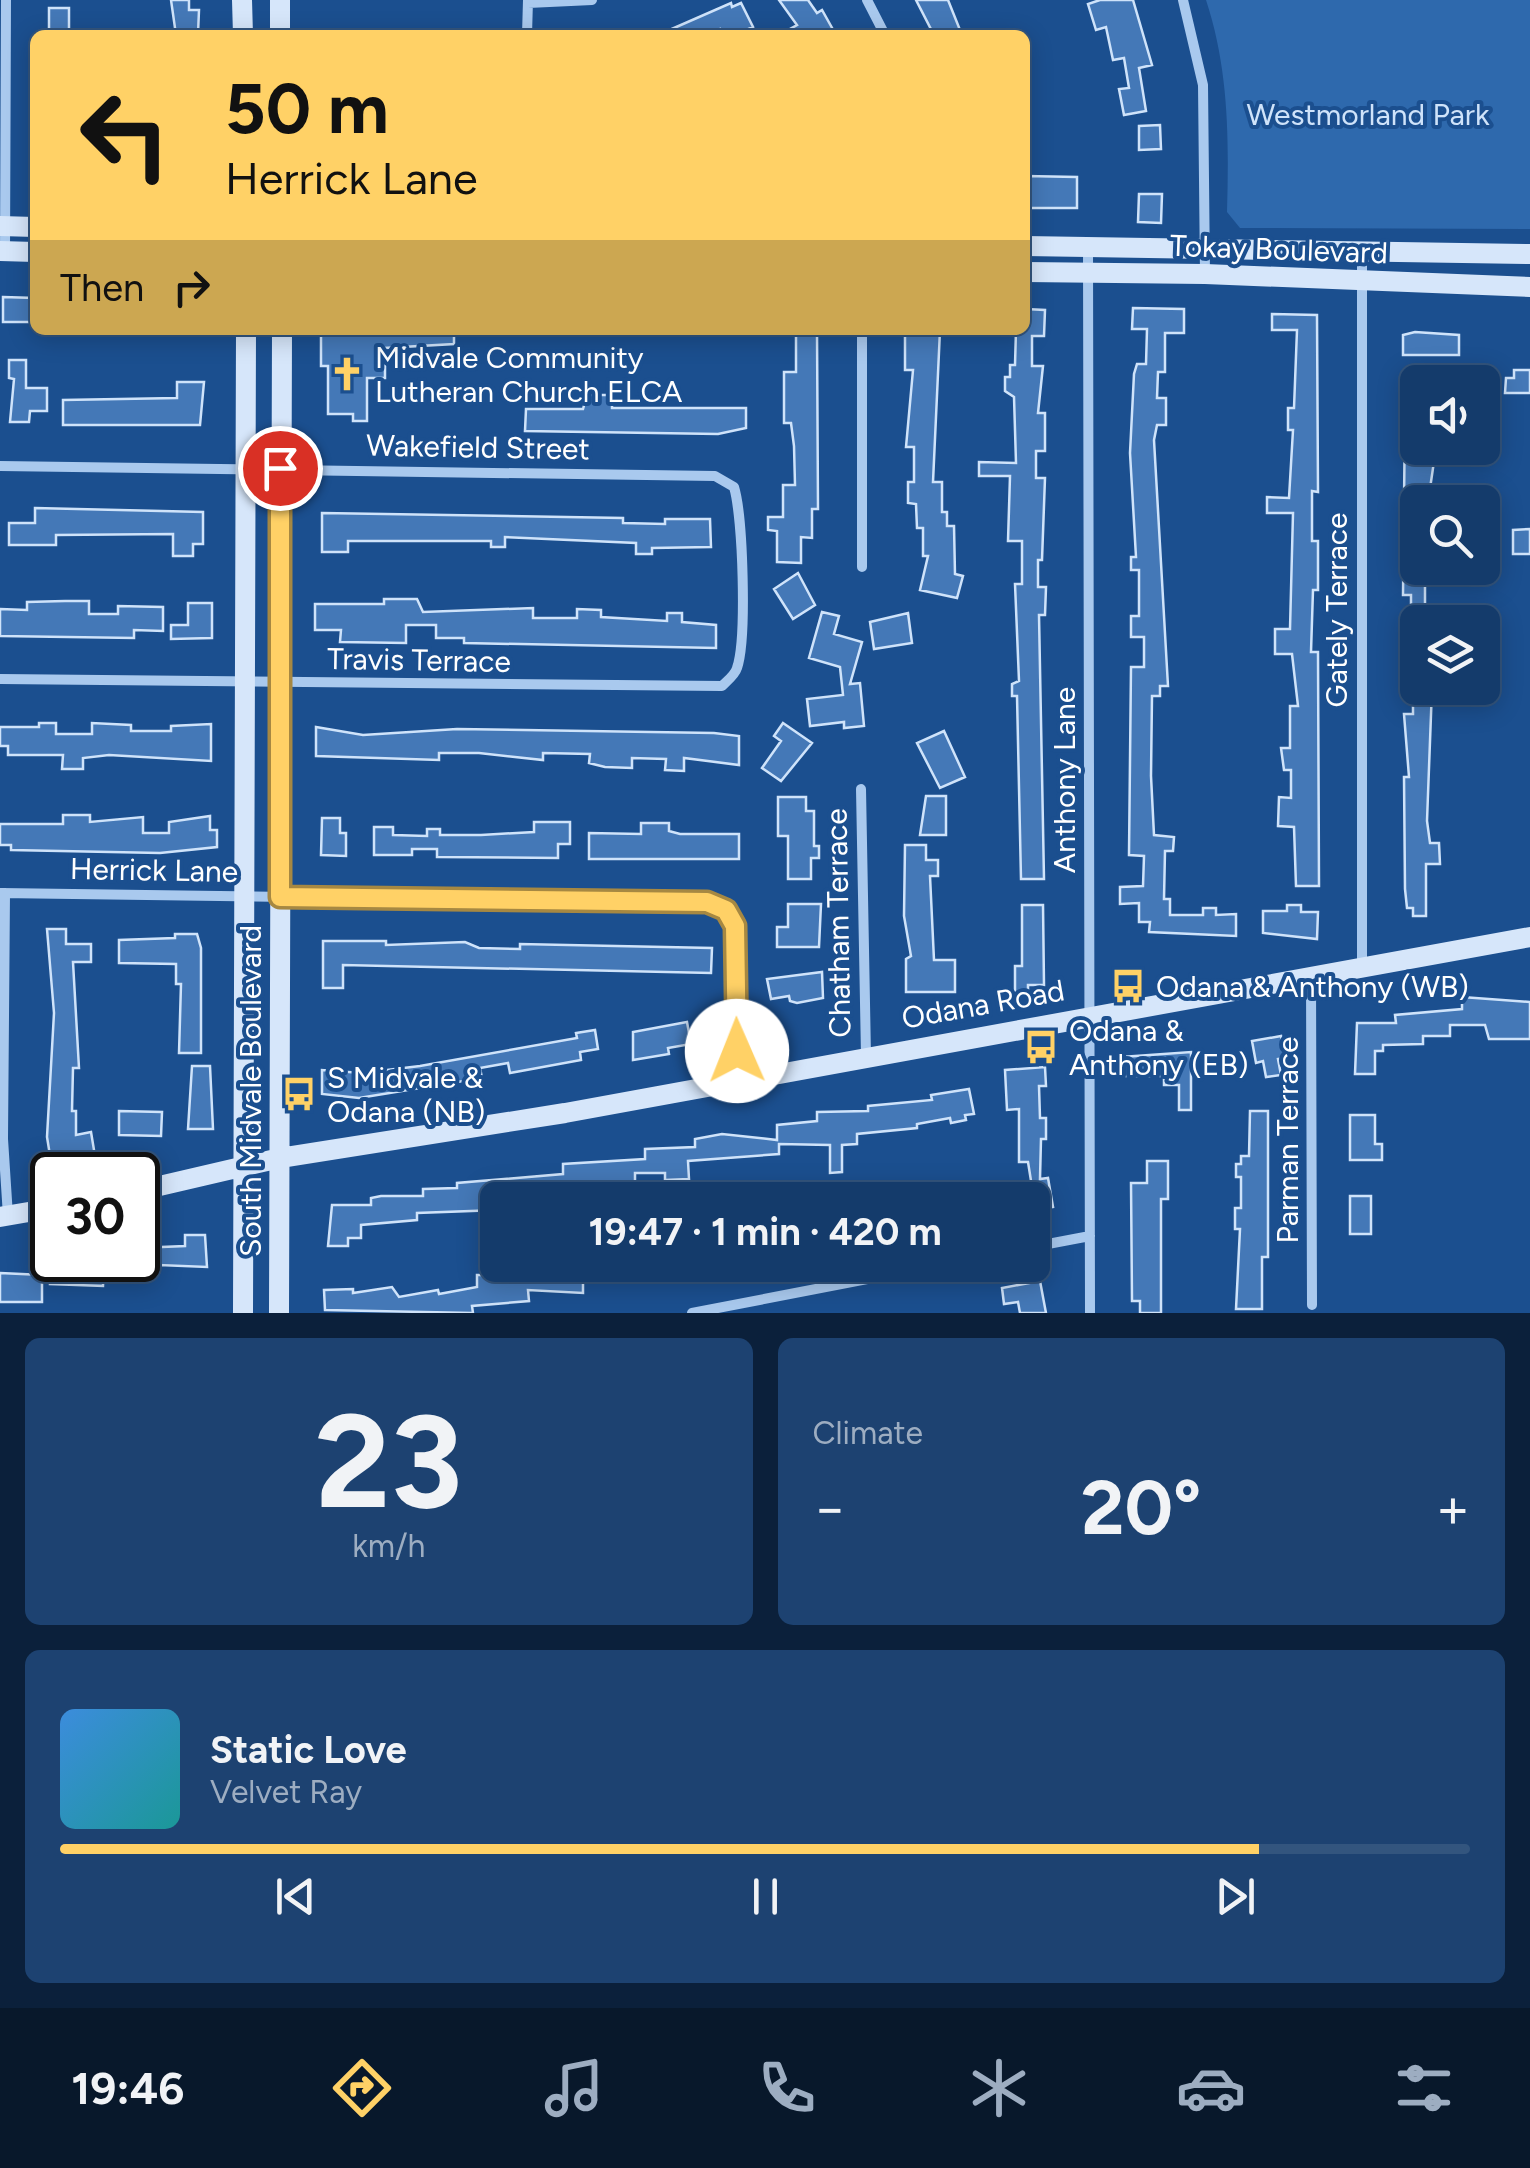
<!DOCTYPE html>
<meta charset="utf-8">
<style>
:root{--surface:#143b6b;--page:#1d4271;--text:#f1f3f6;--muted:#9dadc1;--line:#33557e;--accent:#ffd166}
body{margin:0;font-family:Figtree,sans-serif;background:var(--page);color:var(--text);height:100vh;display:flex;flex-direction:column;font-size:38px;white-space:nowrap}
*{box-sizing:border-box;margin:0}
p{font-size:32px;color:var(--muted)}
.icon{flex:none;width:55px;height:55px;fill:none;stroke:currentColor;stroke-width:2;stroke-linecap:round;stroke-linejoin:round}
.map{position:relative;height:1313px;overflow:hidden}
.drawer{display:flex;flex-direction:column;gap:25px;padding:25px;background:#0b203b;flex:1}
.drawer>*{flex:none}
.hud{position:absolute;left:30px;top:30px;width:1000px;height:305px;border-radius:15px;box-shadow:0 5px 25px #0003,0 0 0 2px var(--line);background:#ffd166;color:#111;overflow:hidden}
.tools{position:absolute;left:1400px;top:365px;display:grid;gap:20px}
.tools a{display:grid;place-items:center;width:100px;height:100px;border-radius:15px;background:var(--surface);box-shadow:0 5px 25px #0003,0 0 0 2px var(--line);font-size:50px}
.speed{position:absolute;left:30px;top:1152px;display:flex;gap:20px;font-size:50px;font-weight:700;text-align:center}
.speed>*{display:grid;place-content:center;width:130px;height:130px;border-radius:50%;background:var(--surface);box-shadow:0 5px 25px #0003,0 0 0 2px var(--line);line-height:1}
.speed .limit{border:5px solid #111;border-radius:15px;background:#fff;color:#111}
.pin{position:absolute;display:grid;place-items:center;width:85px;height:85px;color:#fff;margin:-42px;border:5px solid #fff;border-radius:50%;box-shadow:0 2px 10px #0007}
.me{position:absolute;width:110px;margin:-55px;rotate:359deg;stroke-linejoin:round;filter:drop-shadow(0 0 8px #0008)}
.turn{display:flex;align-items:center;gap:35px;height:210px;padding:0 30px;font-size:45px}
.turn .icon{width:130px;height:130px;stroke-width:2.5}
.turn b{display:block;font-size:70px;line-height:85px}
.then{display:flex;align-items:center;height:95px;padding:0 30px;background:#0003;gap:20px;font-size:38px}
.big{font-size:75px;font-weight:700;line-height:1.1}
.drawer .card{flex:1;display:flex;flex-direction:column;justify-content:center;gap:15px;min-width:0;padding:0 35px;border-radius:15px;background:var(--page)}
.drawer .dial{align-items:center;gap:0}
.dial b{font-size:130px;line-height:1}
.song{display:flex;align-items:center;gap:30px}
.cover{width:120px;height:120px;border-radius:15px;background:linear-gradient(135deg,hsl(210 70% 55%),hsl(180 70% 35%))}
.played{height:10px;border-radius:5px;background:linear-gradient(90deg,var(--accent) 85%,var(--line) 85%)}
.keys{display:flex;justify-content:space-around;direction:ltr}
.heat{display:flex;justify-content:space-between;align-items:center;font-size:55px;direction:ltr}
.drawer .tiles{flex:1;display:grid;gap:25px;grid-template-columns:1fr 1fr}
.card:last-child{grid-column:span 2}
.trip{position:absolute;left:480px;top:1182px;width:570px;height:100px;border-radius:15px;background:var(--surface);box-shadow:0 5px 25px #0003,0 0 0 2px var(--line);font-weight:700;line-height:100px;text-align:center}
.dock{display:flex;height:160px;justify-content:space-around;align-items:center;background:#08182b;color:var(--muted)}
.dock .icon{width:70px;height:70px}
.dock .selected{color:var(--accent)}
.dock b{font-size:45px;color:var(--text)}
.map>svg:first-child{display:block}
.green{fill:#2e69ad}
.building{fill:#4478b7;stroke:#cfe3fa;stroke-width:2.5}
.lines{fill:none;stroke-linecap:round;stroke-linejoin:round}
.street{stroke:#a9c9ee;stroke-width:10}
.secondary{stroke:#d6e6fa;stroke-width:20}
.route-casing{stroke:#a68842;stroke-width:25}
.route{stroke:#ffd166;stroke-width:18}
.labels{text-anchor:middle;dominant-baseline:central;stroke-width:8;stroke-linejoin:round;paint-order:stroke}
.park-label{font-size:30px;fill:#cfe3fa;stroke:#1b4f8f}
.street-label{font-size:30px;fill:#fff;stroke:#1b4f8f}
.poi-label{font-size:30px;fill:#fff;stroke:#1b4f8f;text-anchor:start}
</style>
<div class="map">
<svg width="1530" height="1313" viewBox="0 0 1530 1313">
<rect width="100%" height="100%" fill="#1b4f8f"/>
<path class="green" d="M1206 0H1530V229L1240 228 1227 212C1229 139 1229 70 1206 0Z"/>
<path class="building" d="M171 0H189V10H199L198 34 176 35Z
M779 0H808L817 13 822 10 836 35H779L797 25Z
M916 0H948L960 30 934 35Z
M1100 0H1133L1152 65 1139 68 1146 111 1124 115 1119 89 1129 88 1124 58 1113 60 1106 27 1096 30 1088 4Z
M731 3 732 7 741 3 753 27 735 35H723L720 29 709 35H658Z
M49 8H69V35H49Z
M1160 125 1161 149 1139 150V126Z
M1025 176 1077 177V208H1025Z
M1139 194H1162L1161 223 1138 222Z
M3 297 35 298V322H3Z
M1133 308 1184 309V333H1165V372H1158L1157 398H1166V425H1157L1154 440 1168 686H1160V696H1152L1151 776 1154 835 1174 837 1173 851H1165L1164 899H1170V915H1203V908H1216V915L1236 914V936L1149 932 1150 922H1139V903L1120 904V887L1143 886 1144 856 1129 855 1131 667H1144V637H1131V616H1139V570H1131V557H1136L1130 453 1134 374 1137 364H1146L1147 329H1132Z
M1025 309 1045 310 1044 336H1032V366H1043L1038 413H1045V451H1036V478H1045L1042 560H1038V587H1046L1045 615H1039L1044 879H1021L1017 696H1012V684L1019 681 1015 584H1022V541H1008L1010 476H979V462L1016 463 1014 397 1005 391V377H1010V365H1015L1016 330H1025Z
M1272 314 1317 315 1318 492 1312 491V541H1318V590H1313L1311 652H1318L1319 886H1296L1294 827 1278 826 1279 797 1291 798V770H1284L1281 748H1290V706H1298L1292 654H1275V629H1290L1293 513H1267V497L1289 498 1293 430H1288V408H1294L1297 330H1272Z
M321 330H454V344L385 348V378H367V421H353V414H328V366H321Z
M796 330H817L818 509H812V538L801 537V563L777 562V531L768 530V517H783V485H795L794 446 791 423H784V372H796Z
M905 330H940L933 482H942V512H947V526H954L955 574 963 576 957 598 920 590 928 556H923V528H917L916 504 908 503V482H914V447H906L913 370H905Z
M1415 332 1459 335V355H1403V335Z
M9 360H26V388H47V411H30L29 422H10L14 379 9 378Z
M1514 370H1530V393H1505L1506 378H1514Z
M177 382H204L200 425H63V400L177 398Z
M587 395H612V408H746V428L718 434 525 431 526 409H583Z
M1405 410H1418V448H1436L1428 502H1418V568H1425V606H1431V622H1418V686H1404V619H1411V595H1403Z
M35 508 203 512V544H193V556H173V534L56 535V545H9V523H35Z
M322 513 623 518V523L665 524V519H710L711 547 652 548V554H636V543L505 537V547H491V541H348V552H322Z
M1530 529V554H1513V530Z
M798 573 815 605 793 619 774 589Z
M384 599H417L423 612 533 608V618H577V609L601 610V617L667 621V613H682V622L716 625V648L464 643V638H436V625H406V643L340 642 341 630H315V604H384Z
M65 601H89V614H118V606L163 607V631L134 630V638L0 636V609L27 610V602Z
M188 603H212V638L171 639V625H188Z
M822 612 839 616 834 634 862 642 850 684 860 683 864 726 844 728V722L810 726 807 699 843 695 840 667 809 658Z
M908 613 912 643 874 649 870 622Z
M1413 688H1432L1427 821 1430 843H1439L1440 864H1426V916H1413V908H1407L1405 889 1404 777H1409L1404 714H1413Z
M39 723H56V734H92V723L131 725V731H171V726L211 724V761L109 755 83 758V769H62L63 755H8V746H0V727H39Z
M783 723 812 743 781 781 762 768 781 741 774 736Z
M316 727 363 735 457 729 714 733 739 736V765L684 758V771L665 770 666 759 632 758V768L605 767 589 763 590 754 543 753V760L479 753H439V760L316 756Z
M944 731 965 777 940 788 917 743Z
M926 796H946V835H920Z
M778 797H806V811H814V846H819V858H811V879H788V836H778Z
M63 815H90V822L143 817V833H169V822L210 816V830H217V847L160 853 11 850V845H0V824H63Z
M322 818H340V833H346V856L321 855Z
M534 822H570V844H558V858L437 857V849H412V855H374V827H393V835L427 836V829H440V835H481L534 832Z
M641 823H669V831L680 834H739V859H589V833L641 834Z
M905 845H926V860H938V876H930L934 960H955V992H906V959L911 956 904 916Z
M788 904H821L819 947H777V927H788Z
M1022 905H1043L1044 985H1028V994H1015V966H1022Z
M1287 905H1301V912H1318L1317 939 1263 933V911H1287Z
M47 929H66V944H91V962H73L79 1068H73L72 1111H76V1135L91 1132 95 1156 52 1168 47 1137 54 1013Z
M175 934H197L201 948V1053H179L181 984H176V964L119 963V940L175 938Z
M323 941H386V945L465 942 479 948 520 949V944L712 948 711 973 343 965V988H323Z
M822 972 823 998 797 1003 790 1001 789 996 771 999 767 979Z
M1462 997 1530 1002V1039H1489L1485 1025H1450V1036H1423V1044L1383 1045V1051H1375V1074H1355L1357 1023H1396L1395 1015 1462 1009Z
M687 1022 691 1044 668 1048 669 1054 633 1060V1032Z
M595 1030 598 1049 580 1052 581 1060 510 1073 508 1063 480 1068 482 1078 359 1098 322 1094V1070L362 1073 420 1066 577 1038 576 1033Z
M1281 1036 1284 1058 1278 1059 1281 1075 1266 1077 1263 1061 1256 1063 1252 1041Z
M1191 1052V1110H1179V1085H1164V1076H1122V1057Z
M192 1066H210L213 1129H188Z
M1045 1067 1046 1086H1039L1040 1118H1046V1139H1041L1040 1179 1048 1178 1053 1207 1032 1210V1200H995V1193L1032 1187 1028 1162H1019V1109L1007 1110 1005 1070Z
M969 1089 974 1114 965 1115 966 1120 951 1123 950 1118 917 1124V1128L857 1134V1144L842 1145V1172L830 1173V1145L779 1144V1154L688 1161 689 1179 665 1180V1173H635V1182L581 1183V1199L498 1200V1210L417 1213V1220L361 1225V1238H348V1246H328L332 1205H371V1198L381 1196H423V1189L457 1188V1183L563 1174V1164L645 1159V1149L695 1147V1139L722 1134 777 1140V1125L817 1121V1112L868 1111V1106L932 1100 931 1095Z
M119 1111 162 1112 161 1136 119 1135Z
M1250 1111H1268V1257H1262V1309H1236L1240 1229H1235V1208H1241V1177H1236V1164H1241V1156H1249Z
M1350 1115H1375V1144H1382V1160H1350Z
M1147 1161H1168V1199H1161V1313H1140V1301H1132L1131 1183H1147Z
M1350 1196H1371V1234H1350Z
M185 1235H205L207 1267 159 1265V1272H138V1248L185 1246Z
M52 1260H104L103 1286 50 1284Z
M536 1265H690L691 1272 635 1282 583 1278V1293L528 1290 529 1301 472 1306 473 1313 325 1310 324 1290 353 1289V1293L392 1287 399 1297 438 1290 439 1294 477 1287V1275H537Z
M0 1273 42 1275V1302H0Z
M1040 1281 1046 1313H1020L1018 1302 1004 1304 1002 1288Z"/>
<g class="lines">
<path class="street" d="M867 0 885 35
M1183 0 1203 85 1205 274
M528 3 592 0
M527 35 528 0
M1088 247 1090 1313
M5 251 6 0
M1362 253V967
M862 330V567
M0 466 715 476 734 487C743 517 747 639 737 668 735 675 727 681 722 686L0 679
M861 789 866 1056
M0 893 707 903 726 911 735 926 738 1081
M5 893 3 1139 8 1216
M1311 976 1312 1305
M1032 1247 1090 1236
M692 1313 940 1265"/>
<path class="secondary" d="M242 0 243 35
M280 0V35
M0 226 35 227
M1025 246 1530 254
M0 251 35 252
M1025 272 1205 274 1530 287
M138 1191 280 1158 565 1113 1530 937
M0 1217 52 1208
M243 1313 246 330
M279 1313 282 330"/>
</g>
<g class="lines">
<g class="route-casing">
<path id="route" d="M280 468V897L707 902 726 910 735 926 737 1051"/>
</g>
<use href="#route" class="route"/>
</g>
<defs>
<g id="church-bare" transform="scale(2.7)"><path d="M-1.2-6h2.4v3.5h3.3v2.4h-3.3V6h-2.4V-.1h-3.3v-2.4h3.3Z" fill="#ffd166" stroke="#1b4f8f" stroke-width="2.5" paint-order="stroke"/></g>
<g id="bus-bare" transform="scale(2.7)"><path d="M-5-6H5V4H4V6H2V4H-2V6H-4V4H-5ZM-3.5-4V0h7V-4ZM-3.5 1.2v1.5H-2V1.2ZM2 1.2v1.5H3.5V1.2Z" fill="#ffd166" stroke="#1b4f8f" stroke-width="2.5" paint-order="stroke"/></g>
</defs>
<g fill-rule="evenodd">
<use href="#church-bare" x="347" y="374"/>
<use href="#bus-bare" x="1128" y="986"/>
<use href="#bus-bare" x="1041" y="1047"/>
<use href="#bus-bare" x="299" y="1094"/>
</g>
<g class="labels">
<g class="park-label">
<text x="1368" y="114">Westmorland Park</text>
</g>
<g class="street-label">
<text transform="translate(1279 249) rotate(2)">Tokay Boulevard</text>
<text transform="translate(478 447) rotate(1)">Wakefield Street</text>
<text transform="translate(1336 610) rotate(-90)">Gately Terrace</text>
<text transform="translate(419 660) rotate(1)">Travis Terrace</text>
<text transform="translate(1064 780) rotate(-90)">Anthony Lane</text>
<text transform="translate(154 870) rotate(1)">Herrick Lane</text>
<text transform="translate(838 923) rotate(-91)">Chatham Terrace</text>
<text transform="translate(983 1004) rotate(-10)">Odana Road</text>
<text transform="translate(250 1091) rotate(-90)">South Midvale Boulevard</text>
<text transform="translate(1287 1140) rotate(-90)">Parman Terrace</text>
</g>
<g class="poi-label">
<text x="375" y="357">Midvale Community<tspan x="375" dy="34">Lutheran Church ELCA</tspan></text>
<text x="1156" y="986">Odana &amp; Anthony (WB)</text>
<text x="1069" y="1030">Odana &amp;<tspan x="1069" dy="34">Anthony (EB)</tspan></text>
<text x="327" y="1077">S Midvale &amp;<tspan x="327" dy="34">Odana (NB)</tspan></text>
</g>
</g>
</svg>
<div class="tools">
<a><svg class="icon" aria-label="sound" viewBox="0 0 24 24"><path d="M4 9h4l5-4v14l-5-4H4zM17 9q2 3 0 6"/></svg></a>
<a><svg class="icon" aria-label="search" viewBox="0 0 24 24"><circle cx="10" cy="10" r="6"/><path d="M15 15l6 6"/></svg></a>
<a><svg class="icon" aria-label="layers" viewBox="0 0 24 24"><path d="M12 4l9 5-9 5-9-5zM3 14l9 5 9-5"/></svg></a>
</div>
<div class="speed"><div class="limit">30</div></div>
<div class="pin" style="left:280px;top:468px;background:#d93025"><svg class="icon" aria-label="arrive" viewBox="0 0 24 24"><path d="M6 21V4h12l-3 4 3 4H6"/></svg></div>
<svg class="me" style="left:737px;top:1051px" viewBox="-20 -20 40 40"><circle r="19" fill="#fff"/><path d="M0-13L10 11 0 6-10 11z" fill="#ffd166"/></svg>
<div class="trip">19:47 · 1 min · 420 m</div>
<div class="hud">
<div class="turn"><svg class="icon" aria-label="left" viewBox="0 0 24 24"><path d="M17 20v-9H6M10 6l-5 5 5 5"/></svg><div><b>50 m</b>Herrick Lane</div></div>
<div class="then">Then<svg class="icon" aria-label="right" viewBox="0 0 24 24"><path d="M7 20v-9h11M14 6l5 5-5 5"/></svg></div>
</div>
</div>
<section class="drawer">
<div class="tiles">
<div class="card dial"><b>23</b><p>km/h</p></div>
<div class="card"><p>Climate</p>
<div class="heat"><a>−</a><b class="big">20°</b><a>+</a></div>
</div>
<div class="card">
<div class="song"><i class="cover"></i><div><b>Static Love</b><p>Velvet Ray</p></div></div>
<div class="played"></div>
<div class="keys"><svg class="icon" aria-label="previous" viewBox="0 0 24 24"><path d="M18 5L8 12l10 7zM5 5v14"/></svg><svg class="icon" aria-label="pause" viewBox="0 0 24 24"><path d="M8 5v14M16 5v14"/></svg><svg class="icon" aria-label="next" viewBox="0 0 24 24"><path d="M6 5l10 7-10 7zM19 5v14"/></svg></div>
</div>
</div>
</section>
<nav class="dock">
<b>19:46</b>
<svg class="icon selected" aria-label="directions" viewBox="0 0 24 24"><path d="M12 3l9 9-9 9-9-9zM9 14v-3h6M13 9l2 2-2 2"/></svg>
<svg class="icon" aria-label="music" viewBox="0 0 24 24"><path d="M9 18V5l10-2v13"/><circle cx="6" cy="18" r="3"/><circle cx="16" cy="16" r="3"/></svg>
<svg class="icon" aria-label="phone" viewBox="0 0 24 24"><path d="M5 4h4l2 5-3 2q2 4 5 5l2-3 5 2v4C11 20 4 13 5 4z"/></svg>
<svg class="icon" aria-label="climate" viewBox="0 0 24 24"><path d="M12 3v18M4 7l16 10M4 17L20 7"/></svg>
<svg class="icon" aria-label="car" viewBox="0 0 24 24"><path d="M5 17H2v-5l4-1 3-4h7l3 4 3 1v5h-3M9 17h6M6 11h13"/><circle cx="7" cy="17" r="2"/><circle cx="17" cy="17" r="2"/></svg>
<svg class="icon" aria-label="filters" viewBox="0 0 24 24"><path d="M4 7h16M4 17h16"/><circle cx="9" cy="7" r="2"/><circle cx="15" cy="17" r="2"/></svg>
</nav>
